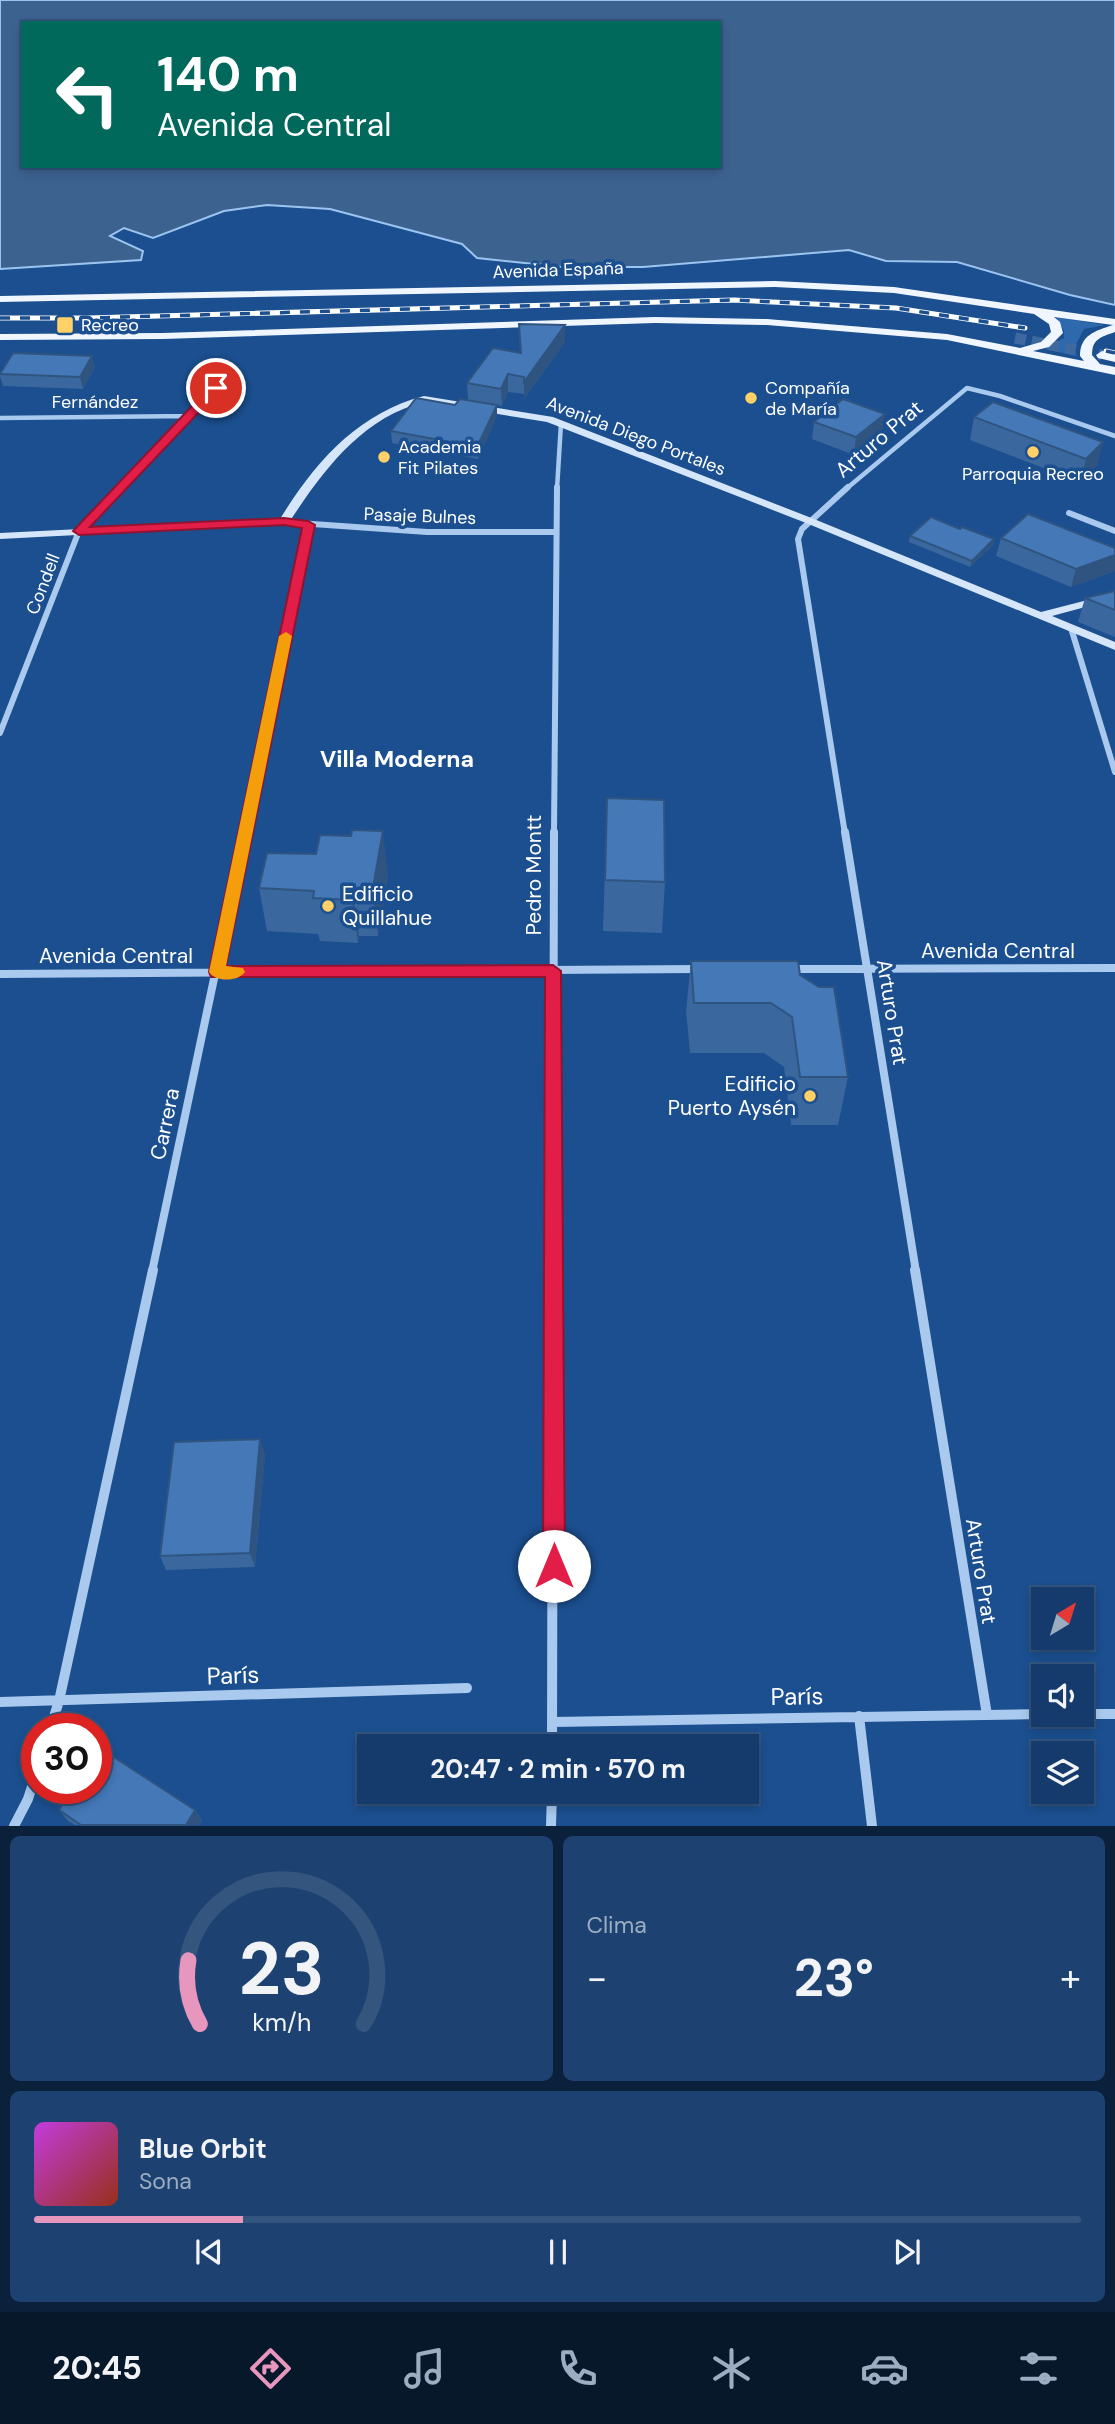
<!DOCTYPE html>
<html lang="es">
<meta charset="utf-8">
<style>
:root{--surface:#143b6b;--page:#1d4271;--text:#f1f3f6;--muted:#9dadc1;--line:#33557e;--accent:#e797bd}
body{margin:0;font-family:"DM Sans",sans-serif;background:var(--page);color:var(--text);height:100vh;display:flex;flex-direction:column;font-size:26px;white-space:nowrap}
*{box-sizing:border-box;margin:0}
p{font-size:23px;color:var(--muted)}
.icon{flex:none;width:38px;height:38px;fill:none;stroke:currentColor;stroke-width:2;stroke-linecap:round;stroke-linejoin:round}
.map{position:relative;height:1826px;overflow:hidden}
.drawer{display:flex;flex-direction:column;gap:10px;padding:10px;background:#0b203b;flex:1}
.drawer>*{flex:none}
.hud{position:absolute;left:21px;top:21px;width:700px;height:147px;border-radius:0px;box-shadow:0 4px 10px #0003,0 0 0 2px var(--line);background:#00695c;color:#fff;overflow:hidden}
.needle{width:46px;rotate:38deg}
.tools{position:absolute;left:1031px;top:1587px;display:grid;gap:14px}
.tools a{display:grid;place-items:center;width:63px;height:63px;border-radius:0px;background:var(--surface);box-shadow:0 4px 10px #0003,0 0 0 2px var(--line);font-size:35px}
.speed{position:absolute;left:21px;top:1713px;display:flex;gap:14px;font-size:35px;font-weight:700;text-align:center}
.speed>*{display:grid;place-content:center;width:91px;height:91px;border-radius:50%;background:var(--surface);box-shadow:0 4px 10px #0003,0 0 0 2px var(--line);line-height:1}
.speed .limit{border:10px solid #d22;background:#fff;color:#111}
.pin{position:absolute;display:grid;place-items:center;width:60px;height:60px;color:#fff;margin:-30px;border:4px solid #fff;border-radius:50%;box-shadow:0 2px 7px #0007}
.me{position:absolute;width:77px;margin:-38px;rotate:0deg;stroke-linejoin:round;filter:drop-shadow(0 0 5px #0008)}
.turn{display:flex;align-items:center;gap:24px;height:147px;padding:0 21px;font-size:32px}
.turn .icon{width:91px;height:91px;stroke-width:2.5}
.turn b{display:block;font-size:49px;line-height:60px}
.big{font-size:52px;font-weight:700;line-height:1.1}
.drawer .tile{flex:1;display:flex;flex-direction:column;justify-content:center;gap:10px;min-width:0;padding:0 24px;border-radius:10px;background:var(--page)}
.drawer .dial{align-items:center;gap:0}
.dial svg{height:182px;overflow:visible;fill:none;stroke:var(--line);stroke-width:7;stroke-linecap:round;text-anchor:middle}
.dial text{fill:var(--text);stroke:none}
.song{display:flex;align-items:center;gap:21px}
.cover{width:84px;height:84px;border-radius:10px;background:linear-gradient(135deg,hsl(290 70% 55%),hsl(10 70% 35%))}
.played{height:7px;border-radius:4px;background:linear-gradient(90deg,var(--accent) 20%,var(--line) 20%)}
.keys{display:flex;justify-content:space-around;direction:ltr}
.heat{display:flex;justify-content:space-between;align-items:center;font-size:38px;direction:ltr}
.drawer .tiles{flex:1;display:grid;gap:10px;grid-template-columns:1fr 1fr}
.tile:last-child{grid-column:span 2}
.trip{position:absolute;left:357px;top:1734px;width:402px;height:70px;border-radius:0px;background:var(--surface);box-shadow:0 4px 10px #0003,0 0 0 2px var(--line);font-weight:700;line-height:70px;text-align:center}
.tab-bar{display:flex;height:112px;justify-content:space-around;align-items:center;background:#08182b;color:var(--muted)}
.tab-bar .icon{width:49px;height:49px}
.tab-bar .active{color:var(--accent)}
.tab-bar b{font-size:32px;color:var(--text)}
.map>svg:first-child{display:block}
.green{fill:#2e69ad}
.water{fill:#3c6290;stroke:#9cc4f0;stroke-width:2;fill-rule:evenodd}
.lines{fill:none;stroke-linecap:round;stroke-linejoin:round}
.primary-tunnel{stroke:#3d69a0;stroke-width:11;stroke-dasharray:11 6;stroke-linecap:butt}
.street-far3{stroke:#a9c9ee;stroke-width:4.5}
.street-far2{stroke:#a9c9ee;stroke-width:6}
.street-far1{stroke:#a9c9ee;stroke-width:8}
.street{stroke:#a9c9ee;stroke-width:10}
.secondary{fill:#d6e6fa;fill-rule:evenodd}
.primary{fill:#f0f6ff;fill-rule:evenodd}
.rail-casing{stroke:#fff;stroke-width:5}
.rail{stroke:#1b4f8f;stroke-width:3.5;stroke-dasharray:10;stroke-linecap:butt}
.wall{fill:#3a679d}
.shaded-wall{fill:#305480}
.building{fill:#4478b7;stroke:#305480;stroke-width:2}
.route{fill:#e11d48;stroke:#92132f;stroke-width:2}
.slow{fill:#f59e0b}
.poi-dot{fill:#ffd166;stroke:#1b4f8f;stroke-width:2.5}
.labels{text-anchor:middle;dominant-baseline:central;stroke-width:7;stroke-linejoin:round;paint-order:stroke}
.far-street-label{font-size:18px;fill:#fff;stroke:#1b4f8f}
.far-poi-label{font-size:18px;fill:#fff;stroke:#1b4f8f;text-anchor:start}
.street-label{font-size:21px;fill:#fff;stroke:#1b4f8f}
.poi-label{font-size:21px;fill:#fff;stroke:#1b4f8f;text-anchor:start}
.neighbourhood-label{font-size:23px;font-weight:bold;fill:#fff;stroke:#1b4f8f}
.near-street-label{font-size:24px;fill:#fff;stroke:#1b4f8f}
</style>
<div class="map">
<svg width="1115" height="1826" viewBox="0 0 1115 1826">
<rect width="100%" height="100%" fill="#1b4f8f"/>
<path class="green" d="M1056 317 1105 325 1084 329 1074 348 1077 356 1045 349 1064 338V331Z"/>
<path class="water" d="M0 0H1115V305L1070 295 957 262 886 261 849 250 643 267H562L477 258 462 244 330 209 267 205 224 211 153 238 124 228 110 236 143 251 141 260 0 269ZM23 23H719V166H23Z"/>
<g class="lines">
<path class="primary-tunnel" d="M1015 338 1102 355"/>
<path class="street-far3" d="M0 418 190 416
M120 489 230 373
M557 489 561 423
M846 489 967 388 1000 396 1115 436"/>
<path class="street-far2" d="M1069 513 1115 531
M284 522 427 532H555
M1071 628 1115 772
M0 733 79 531 121 487
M245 834 308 525
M554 834 557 487
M845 834 798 539 802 529 848 487"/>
<path class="street-far1" d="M845 832 916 1272
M792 969 1115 968
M0 974 699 969
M152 1272 245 832
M553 1272 554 832"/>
<path class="street" d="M915 1270 987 1715
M0 1702 467 1688
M1082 1714H1115
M859 1716 872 1826
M553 1722 1043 1714
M50 1729 59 1701 153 1270
M552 1746 553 1270
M14 1826 28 1799 37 1771
M551 1826 552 1792"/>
<path class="secondary" d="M424 396 553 417 814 519 1041 612 1115 593V599L1052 616 1115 642V650L806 523 547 422 424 402C361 418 322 472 288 524L0 539V533L280 519C315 462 358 413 424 396Z"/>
<path class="primary" d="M775 281 894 287 1115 319V332C1101 337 1092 339 1092 355L1100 364 1115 367V375L947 340 767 325 655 323 163 339 0 340V334L163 333 655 317 767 319 947 334 1020 348 1041 342 1051 332 1049 324 1034 314 894 293 775 287 0 302V296ZM1054 317 1113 325C1095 331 1080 335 1080 356L1084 361 1033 351 1049 347 1063 333 1060 322Z
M1102 351 1115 354V362L1098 358 1096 355Z"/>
<g class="rail-casing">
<path id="rail" d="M0 318H88L734 300 896 308 1025 328
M1106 351 1115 353"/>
</g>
<use href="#rail" class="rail"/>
</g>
<path class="wall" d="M519 324 565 342 524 399V394L508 392 502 406 497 405V416L478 459 392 443 391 431 468 400 467 383 520 353Z
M95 367 83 389 3 386 0 376V374Z
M974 417 1103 442 1097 465 1080 482 970 440Z
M814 422 882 431 854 455 812 439Z
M910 536 993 545 970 567 909 542Z
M1001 538 1115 548V571L1071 587 996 556Z
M1115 591V637L1078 622 1085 598Z
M607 798 665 882 662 933 603 931Z
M388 875 378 936H359L358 943 320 941 318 934 267 931 259 888Z
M691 961 800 975 848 1077 838 1125H791L784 1067 764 1053H690L686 1011Z
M265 1454 255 1567 166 1570 160 1556Z
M59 1810H195L202 1821 199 1825H75L68 1821Z"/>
<path class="shaded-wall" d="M565 325V342L524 399V382Z
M92 356 95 367 83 389 80 377Z
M508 374V392L502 406 501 389Z
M497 405V416L478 459 477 447Z
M885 414 882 431 854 455 856 437Z
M1103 442 1097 465 1080 482 1086 459Z
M994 539 993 545 970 567 972 561Z
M1115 555V571L1071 587 1076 569Z
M383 831 388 875 378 936 372 893Z
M353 893 359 936 358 943 352 900Z
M260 1439 265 1454 255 1567 250 1553Z
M195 1810 202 1821 199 1825H186Z"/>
<path class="building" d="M519 324 565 325 524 382V377L508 374 501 389 467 383 493 348 521 353Z
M13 353 92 356 80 377 0 374Z
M416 398 455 405 460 399 497 405 477 447 391 431Z
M843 399 885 414 856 437 814 422Z
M993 402 1103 442 1086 459 974 417Z
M1028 514 1115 548V555L1076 569 1001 538Z
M931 517 960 529 962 527 994 539 972 561 910 536Z
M1115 591V610L1085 598Z
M607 798 664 800 665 882 605 880Z
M352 830 383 831 372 893H353L352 900 313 898 314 891 259 888 267 853 316 854 320 835 351 836Z
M691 961H798L800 975 819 987H834L848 1077H800L792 1017 771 1003H694Z
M260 1439 250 1553 160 1556 174 1442Z
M100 1748 195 1810 186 1825H81L59 1810 73 1788H96V1754Z"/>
<path class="route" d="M216 384 222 388 220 390 90 527 284 518 308 521 315 525 226 966 553 965 561 971 565 1566 561 1574 554 1577 546 1574 543 1566 545 977H211L209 972 302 528 284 525 79 535 73 531 212 385Z"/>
<path class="slow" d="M286 632 292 636 226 966 243 968 245 972C238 982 215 982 209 972L279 636Z"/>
<g class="poi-dot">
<rect x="56" y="316" width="18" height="18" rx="3.5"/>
<circle cx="751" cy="398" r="7"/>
<circle cx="1033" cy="452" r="7"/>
<circle cx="384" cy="457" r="7"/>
<circle cx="328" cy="906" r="7"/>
<circle cx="810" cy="1096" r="7"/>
</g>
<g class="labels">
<g class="far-street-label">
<text transform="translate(558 270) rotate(-2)">Avenida España</text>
<text x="95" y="402">Fernández</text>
<text transform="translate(636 436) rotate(21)">Avenida Diego Portales</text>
<text transform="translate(420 516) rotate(2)">Pasaje Bulnes</text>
<text transform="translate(43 584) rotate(-69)">Condell</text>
</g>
<g class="far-poi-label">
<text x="81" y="325">Recreo</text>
<text x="765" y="388">Compañía<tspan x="765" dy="21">de María</tspan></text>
<text x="398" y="447">Academia<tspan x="398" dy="21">Fit Pilates</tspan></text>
<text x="1033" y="474" text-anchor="middle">Parroquia Recreo</text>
</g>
<g class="street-label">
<text transform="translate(879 439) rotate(-40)">Arturo Prat</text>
<text transform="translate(534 875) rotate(-90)">Pedro Montt</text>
<text x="998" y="951">Avenida Central</text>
<text x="116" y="956">Avenida Central</text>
<text transform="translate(892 1012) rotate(81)">Arturo Prat</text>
<text transform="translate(165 1124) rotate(-78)">Carrera</text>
<text transform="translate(981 1571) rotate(81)">Arturo Prat</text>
</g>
<g class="poi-label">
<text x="342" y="894">Edificio<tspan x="342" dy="24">Quillahue</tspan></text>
<text x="796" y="1084" text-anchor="end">Edificio<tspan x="796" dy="24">Puerto Aysén</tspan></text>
</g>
<g class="neighbourhood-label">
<text x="397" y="759">Villa Moderna</text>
</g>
<g class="near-street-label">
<text transform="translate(233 1675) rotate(-2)">París</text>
<text transform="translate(797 1696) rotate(-1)">París</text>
</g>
</g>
</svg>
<div class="tools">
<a><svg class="needle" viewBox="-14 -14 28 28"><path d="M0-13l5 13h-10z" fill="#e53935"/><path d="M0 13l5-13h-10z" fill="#9dadc1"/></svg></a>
<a><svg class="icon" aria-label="sound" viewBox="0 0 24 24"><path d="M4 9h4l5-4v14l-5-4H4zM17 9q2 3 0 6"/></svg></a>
<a><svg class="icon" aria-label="layers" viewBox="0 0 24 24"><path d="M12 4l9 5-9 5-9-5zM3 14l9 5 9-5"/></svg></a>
</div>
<div class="speed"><div class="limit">30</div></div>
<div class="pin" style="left:216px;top:388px;background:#d93025"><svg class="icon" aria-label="arrive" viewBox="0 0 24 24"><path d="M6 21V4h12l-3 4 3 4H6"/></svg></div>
<svg class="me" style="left:554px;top:1566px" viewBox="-20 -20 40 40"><circle r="19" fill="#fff"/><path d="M0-13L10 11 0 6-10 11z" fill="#e11d48"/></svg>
<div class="trip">20:47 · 2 min · 570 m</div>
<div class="hud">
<div class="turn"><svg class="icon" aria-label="left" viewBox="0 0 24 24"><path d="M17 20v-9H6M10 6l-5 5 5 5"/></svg><div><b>140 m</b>Avenida Central</div></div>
</div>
</div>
<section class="drawer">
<div class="tiles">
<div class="tile dial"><svg viewBox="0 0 100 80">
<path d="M14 69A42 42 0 1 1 86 69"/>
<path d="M14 69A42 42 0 0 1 9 41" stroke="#e797bd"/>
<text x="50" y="56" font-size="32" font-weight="700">23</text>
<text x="50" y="72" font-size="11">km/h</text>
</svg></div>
<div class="tile"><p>Clima</p>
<div class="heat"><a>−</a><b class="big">23°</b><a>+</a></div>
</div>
<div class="tile">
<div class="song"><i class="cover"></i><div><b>Blue Orbit</b><p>Sona</p></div></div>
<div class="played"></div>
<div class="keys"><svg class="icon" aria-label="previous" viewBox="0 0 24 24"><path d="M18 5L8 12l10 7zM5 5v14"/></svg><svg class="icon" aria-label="pause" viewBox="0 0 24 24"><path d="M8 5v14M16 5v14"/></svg><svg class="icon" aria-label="next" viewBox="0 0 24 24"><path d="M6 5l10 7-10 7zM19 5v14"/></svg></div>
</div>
</div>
</section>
<nav class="tab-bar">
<b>20:45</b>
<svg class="icon active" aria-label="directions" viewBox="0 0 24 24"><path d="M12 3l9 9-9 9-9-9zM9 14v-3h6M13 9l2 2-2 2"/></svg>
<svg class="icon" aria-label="music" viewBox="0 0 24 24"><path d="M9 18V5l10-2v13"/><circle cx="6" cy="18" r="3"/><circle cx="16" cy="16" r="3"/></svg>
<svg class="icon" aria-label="phone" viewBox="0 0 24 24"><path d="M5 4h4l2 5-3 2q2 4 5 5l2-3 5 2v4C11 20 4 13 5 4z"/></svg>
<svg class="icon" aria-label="climate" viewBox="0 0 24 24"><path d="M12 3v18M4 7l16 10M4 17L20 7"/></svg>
<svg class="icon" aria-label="car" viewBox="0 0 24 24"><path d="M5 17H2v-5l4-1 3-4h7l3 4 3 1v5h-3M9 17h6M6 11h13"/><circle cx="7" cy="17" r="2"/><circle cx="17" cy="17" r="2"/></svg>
<svg class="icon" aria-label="filters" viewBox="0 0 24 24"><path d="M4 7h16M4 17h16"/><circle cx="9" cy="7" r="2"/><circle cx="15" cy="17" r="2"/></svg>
</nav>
